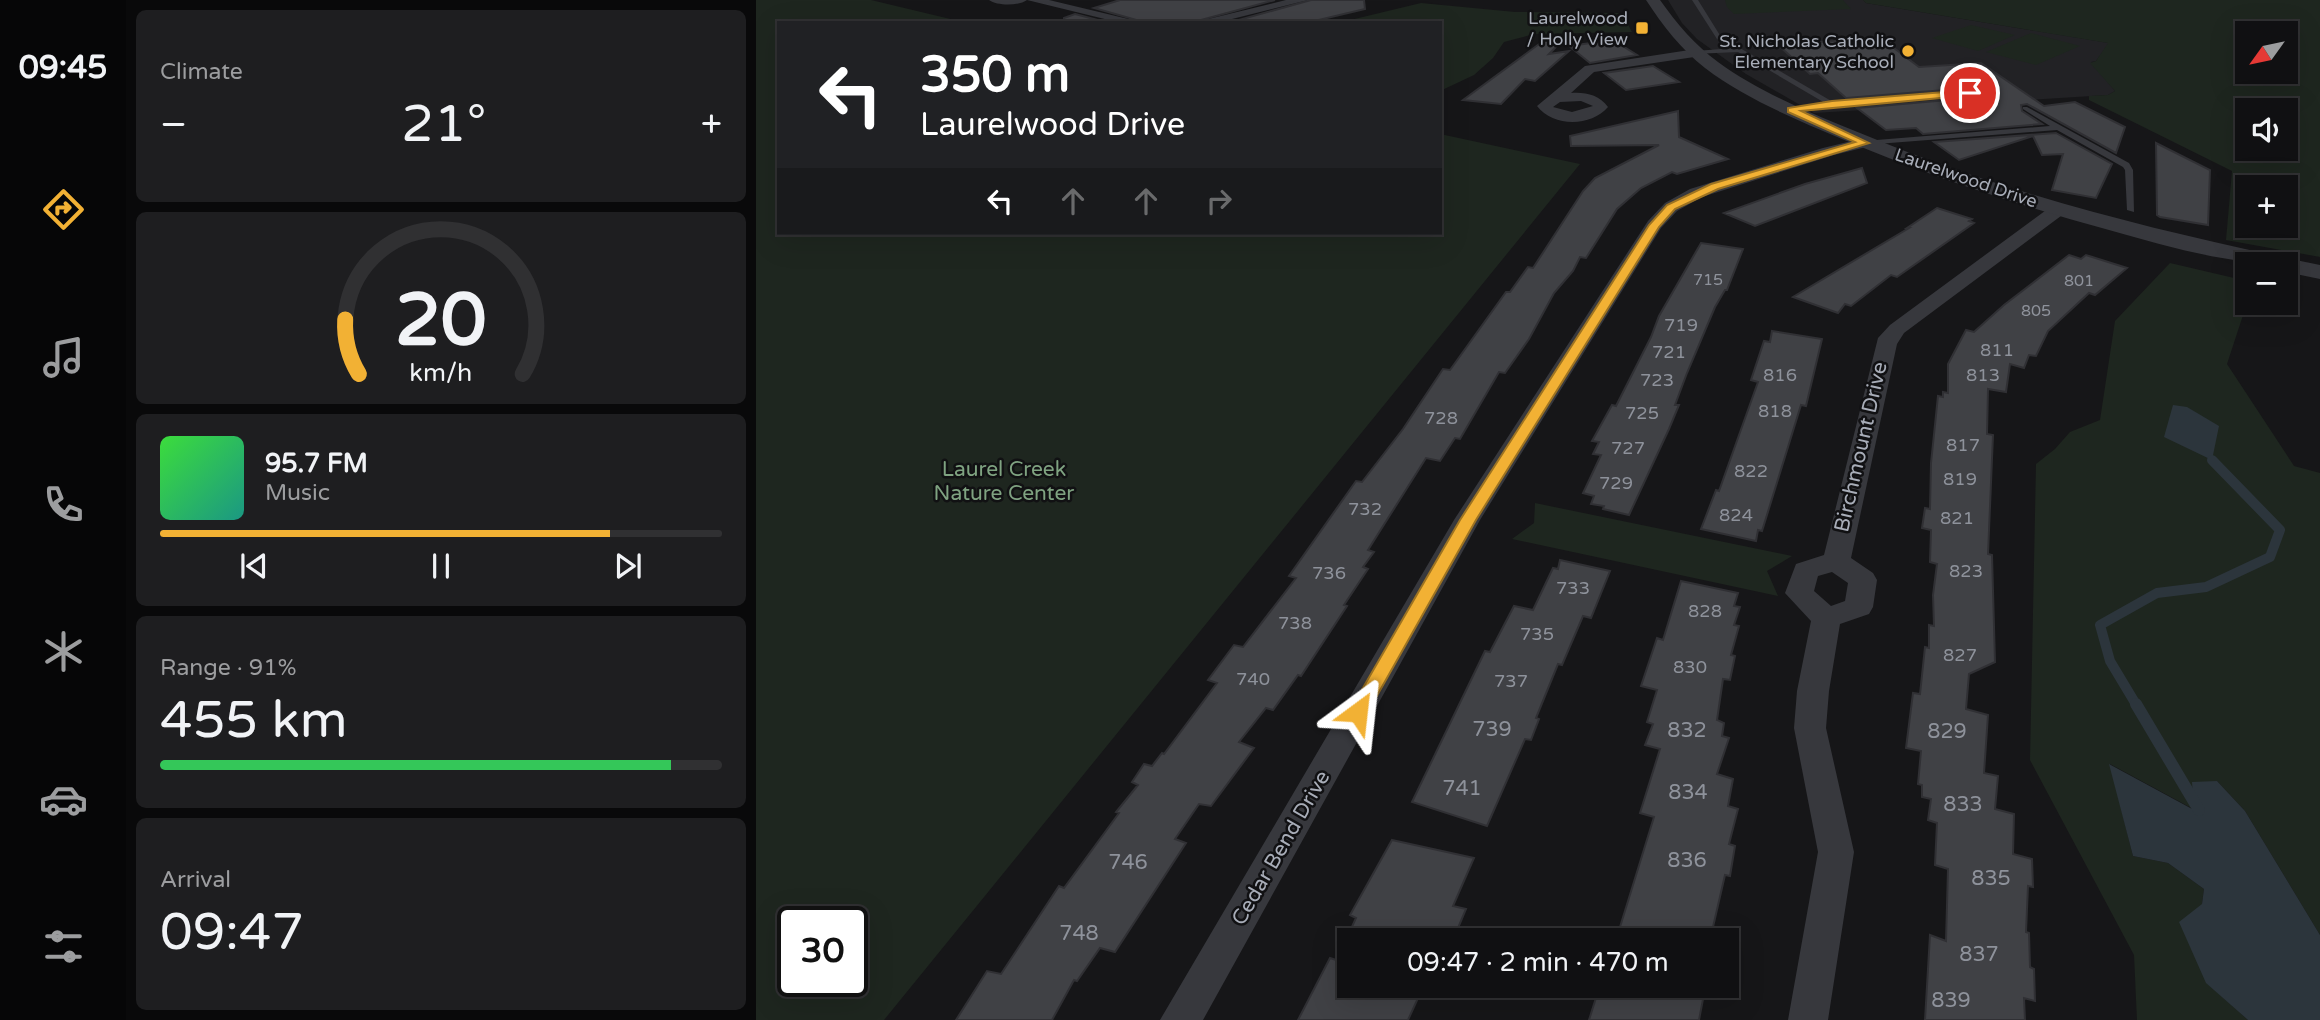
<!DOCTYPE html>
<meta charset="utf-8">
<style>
:root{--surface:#101012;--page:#1e1e20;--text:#f1f3f6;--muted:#9c9d9f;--line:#303032;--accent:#f2b134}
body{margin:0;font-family:"Varela Round",sans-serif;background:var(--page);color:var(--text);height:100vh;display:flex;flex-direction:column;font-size:26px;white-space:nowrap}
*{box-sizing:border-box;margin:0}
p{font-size:23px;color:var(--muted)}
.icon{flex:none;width:38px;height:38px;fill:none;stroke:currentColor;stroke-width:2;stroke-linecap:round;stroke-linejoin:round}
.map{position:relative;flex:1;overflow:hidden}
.drawer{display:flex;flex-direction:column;gap:10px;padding:10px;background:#09090a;width:630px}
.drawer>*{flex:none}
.guide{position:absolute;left:21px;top:21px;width:665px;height:214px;border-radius:0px;box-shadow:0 7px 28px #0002,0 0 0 2px var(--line);background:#202124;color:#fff;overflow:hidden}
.needle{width:46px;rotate:237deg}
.buttons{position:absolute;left:1479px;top:21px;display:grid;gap:14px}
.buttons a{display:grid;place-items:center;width:63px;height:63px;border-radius:0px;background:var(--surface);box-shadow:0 7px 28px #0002,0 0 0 2px var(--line);font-size:35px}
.speed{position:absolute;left:21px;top:906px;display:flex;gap:14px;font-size:35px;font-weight:700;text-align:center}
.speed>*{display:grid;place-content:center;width:91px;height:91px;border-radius:50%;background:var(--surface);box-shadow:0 7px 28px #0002,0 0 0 2px var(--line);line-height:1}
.speed .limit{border:4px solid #111;border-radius:10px;background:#fff;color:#111}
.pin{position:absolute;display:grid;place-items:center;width:60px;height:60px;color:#fff;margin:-30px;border:4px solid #fff;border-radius:50%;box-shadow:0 2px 7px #0007}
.me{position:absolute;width:77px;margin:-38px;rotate:30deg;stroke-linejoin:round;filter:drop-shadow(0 0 5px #0008)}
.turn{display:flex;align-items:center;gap:24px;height:147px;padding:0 28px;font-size:32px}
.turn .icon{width:91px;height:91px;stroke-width:2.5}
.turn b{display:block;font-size:49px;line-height:60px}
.lanes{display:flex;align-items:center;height:66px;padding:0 28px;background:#0003;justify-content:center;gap:35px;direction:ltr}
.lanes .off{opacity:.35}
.big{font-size:52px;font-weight:600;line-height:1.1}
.drawer .card{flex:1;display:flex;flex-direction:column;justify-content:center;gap:10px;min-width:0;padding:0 24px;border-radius:10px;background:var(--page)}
.drawer .dial{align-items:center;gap:0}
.dial svg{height:182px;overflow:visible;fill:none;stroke:var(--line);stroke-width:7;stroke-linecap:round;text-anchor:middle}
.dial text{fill:var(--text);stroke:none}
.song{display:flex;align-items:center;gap:21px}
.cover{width:84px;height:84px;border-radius:10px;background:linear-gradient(135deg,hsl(120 70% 55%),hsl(170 70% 35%))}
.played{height:7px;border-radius:4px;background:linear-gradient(90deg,var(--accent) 80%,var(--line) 80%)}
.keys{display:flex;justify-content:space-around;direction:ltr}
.heat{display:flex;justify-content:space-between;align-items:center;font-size:38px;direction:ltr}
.charge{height:10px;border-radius:5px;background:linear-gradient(90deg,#34c759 91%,var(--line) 0)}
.trip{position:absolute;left:581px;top:928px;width:402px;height:70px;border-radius:0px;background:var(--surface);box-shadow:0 7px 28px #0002,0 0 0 2px var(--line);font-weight:600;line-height:70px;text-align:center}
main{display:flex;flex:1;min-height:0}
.dock{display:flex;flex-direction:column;width:126px;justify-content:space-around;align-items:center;background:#060607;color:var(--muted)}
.dock .icon{width:49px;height:49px}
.dock .on{color:var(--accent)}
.dock b{font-size:32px;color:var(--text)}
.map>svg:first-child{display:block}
.built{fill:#222225}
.green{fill:#1e261f;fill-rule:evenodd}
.water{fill:#2c353c}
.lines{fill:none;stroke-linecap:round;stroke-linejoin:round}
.stream-far1{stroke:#2c353c;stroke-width:10}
.stream{stroke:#2c353c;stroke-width:12}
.building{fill:#404145;stroke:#303034;stroke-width:2}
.service{fill:#37383d;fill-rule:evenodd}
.minor{fill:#37383d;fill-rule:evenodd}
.tertiary{fill:#37383d;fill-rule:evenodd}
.route{fill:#f2b134;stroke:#9d7322;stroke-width:2}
.poi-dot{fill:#f2b134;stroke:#111113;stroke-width:2.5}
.labels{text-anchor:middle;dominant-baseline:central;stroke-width:5;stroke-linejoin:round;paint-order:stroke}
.far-number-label{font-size:16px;fill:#8e929b}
.far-poi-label{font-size:18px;fill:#a8adb8;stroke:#111113;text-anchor:end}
.far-street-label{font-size:18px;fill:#a8adb8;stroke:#111113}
.number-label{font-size:18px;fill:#8e929b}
.street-label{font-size:21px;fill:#a8adb8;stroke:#111113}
.park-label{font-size:21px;fill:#7fa381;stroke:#111113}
.near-number-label{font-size:21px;fill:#8e929b}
</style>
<main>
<nav class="dock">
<b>09:45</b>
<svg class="icon on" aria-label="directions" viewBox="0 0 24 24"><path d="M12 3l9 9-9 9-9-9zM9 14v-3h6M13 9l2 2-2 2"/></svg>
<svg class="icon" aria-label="music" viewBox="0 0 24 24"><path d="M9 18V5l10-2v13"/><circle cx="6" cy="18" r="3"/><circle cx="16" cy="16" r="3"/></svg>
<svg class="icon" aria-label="phone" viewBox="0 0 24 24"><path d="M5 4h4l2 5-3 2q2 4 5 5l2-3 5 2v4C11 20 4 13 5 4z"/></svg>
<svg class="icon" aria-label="climate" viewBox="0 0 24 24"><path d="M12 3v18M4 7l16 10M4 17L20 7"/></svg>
<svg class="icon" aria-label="car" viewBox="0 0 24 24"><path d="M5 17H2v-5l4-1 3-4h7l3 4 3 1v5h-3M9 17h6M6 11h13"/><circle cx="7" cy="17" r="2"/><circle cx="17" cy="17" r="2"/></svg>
<svg class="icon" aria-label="filters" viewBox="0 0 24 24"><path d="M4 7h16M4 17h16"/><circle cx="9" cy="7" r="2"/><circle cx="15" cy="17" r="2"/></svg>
</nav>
<section class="drawer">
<div class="card"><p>Climate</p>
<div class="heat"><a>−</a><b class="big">21°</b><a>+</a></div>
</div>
<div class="card dial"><svg viewBox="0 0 100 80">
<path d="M14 69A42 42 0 1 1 86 69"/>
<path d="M14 69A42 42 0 0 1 8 45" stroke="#f2b134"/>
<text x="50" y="56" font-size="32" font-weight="700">20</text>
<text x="50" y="72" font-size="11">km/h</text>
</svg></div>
<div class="card">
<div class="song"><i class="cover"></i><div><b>95.7 FM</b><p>Music</p></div></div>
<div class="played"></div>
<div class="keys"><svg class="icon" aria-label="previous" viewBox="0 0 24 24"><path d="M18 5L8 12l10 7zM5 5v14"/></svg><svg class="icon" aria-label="pause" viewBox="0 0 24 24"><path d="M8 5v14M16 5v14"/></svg><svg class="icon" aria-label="next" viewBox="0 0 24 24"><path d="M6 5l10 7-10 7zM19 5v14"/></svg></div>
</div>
<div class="card"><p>Range · 91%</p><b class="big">455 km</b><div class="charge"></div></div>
<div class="card"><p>Arrival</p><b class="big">09:47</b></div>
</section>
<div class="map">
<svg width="1564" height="1020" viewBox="0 0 1564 1020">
<rect width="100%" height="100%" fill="#161618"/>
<path class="built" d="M912 0H1107L1110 3 1353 43 1340 61 1335 62 1359 91 1352 95 1058 113 990 74 941 39 926 23Z"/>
<path class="green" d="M0 0H115L211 23H23V233H684V134L824 164 128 1020H0ZM37 922H96V982H37Z
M969 0H1087L1095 9 978 14 971 7Z
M1107 0H1564V257L1470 240 1476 171 1333 100V96L1352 95 1359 91 1334 63 1340 61 1352 43 1110 3ZM1491 33H1530V72H1491ZM1491 110H1530V149H1491ZM1491 187H1530V226H1491Z
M665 3 759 12 866 13 876 32 778 34 748 42 737 58 718 75 684 91V23H582Z
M1215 25 1259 35 1222 51 1176 38Z
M1275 33 1324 46 1280 65 1230 52Z
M1414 263 1491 281V303L1471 364 1538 466 1564 473V935L1489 811 1461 781 1439 810 1354 764 1377 856 1412 863 1448 889 1446 904 1451 983 1492 1020H1381L1378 955 1274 760 1280 464 1299 449 1314 432 1344 420 1359 321Z
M779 503 1036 556 1011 571 1022 596 756 539 778 523Z"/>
<path class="water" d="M1417 405 1431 407 1463 426 1456 460 1408 437Z
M1353 764 1438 810 1436 782 1461 781 1489 811 1564 935V1020H1492L1450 983 1423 922 1446 904 1448 889 1412 863 1377 856Z"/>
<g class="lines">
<path class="stream-far1" d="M1381 706 1354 661 1344 625 1401 593 1450 587 1514 557 1524 530 1456 460"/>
<path class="stream" d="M1380 704 1443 810"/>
</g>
<path class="building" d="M364 0H519L434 23H391L338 8Z
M555 0H608L609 9 550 23H472Z
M319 14 353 23H308V18Z
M794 36 802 45 793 54 813 51 779 81 769 79 745 104 707 100Z
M857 40 881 55 834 63 813 46Z
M1101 40 1106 44 1130 42 1163 67 1225 63 1288 106 1319 102 1369 127 1360 153 1271 104 1265 105 1266 111 1286 124 1167 134 1160 128 1130 130 1101 108 1214 98 1219 92 1214 88 1090 98 1062 73 1054 74 1021 44Z
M897 66 923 82 870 90 848 73Z
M922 111 923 137 972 159 921 174 916 172 885 188 861 209 830 258 824 257 817 271 798 293 773 339 749 373 743 372 704 439 699 438 684 461 670 458 612 550 618 552 607 567 612 569 588 605 591 606 545 676 542 675 517 710 510 708 483 742 498 748 455 806 443 804 419 839 430 843 359 952 344 948 321 981 318 980 296 1020H200L231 971 245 974 303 886 308 888 363 813 360 812 382 785 376 782 388 764 396 766 406 753 408 754 461 683 452 680 478 645 487 647 540 578 533 576 600 481 606 482 647 429 687 369 694 370 750 292H754L772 267 777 268 827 191 839 178 903 145 815 146 814 136Z
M1300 133 1356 164 1340 198 1296 190 1307 154 1286 155 1277 136 1203 160 1178 142Z
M1400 143 1454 170 1452 225 1404 217 1401 215Z
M1106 168 1111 183 999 226 968 213 1049 184Z
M1181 208 1216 219 1213 221 1218 223 1141 277 1135 275 1095 306 1089 304 1082 313 1037 297 1153 228H1151Z
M945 243 987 249 971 290H969L959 307 931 373 919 405H923L913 429 873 515 847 509 848 506 835 504 838 496 827 493 845 455 837 454 843 442 836 441 856 405 860 406 895 337 903 316Z
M1313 255 1325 259 1330 255 1371 268 1339 295 1333 293 1292 331 1280 356 1273 355 1268 368 1254 364 1250 392 1232 389 1231 434 1237 435 1232 554 1236 555 1239 662 1213 674 1210 709 1232 715 1228 773 1242 776 1239 809 1258 814 1257 854 1276 859 1277 887 1272 886 1270 932 1273 933 1274 967 1278 969 1279 1001 1268 998 1269 1020H1169L1174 935 1190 941 1192 869 1179 865 1181 823 1172 820 1175 799 1166 797V785L1162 784 1165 751 1150 748 1157 693 1164 694 1169 647 1173 648V625L1178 626 1177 595 1181 564 1174 562 1175 530 1166 528 1169 508 1174 509 1175 463 1182 396 1187 397V392L1192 393V364L1210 330 1218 332 1248 305Z
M1016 331 1066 339 1050 406 1045 405 1006 531 1002 530 1000 541 945 529 960 490 963 491 1002 382 995 380 1008 341 1014 342Z
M804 560 854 571 835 618 827 616 806 665 802 664 780 718 783 719 775 740 769 739 731 826 656 802 729 651 734 652 758 606 777 610 797 568 802 569Z
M925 581 982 593 978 606 984 607 978 625 983 626 975 655 979 656 974 680 967 679 961 720 968 723 966 736 973 738 961 774 977 779 972 806 982 809 973 844 979 846 974 876 969 875 954 940H860L898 817 884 813 904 749 889 745 897 724 891 722 901 690 885 686 901 638 907 640Z
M636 840 718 858 697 906 710 909 697 940H590L600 918 594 915Z
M574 958 593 964V985H668L652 1020H542Z
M844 985H938L949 989 943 1020H833Z"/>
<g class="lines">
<path class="service" d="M936 0H942L965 37 1077 102 1214 91 1217 93 1214 95 1033 111V109L1035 108 1069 103 982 52 938 54 940 51 977 48 961 39Z
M1267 107H1271L1373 163 1377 170 1378 212 1371 210 1369 170 1367 167 1301 130 1108 145 1104 143 1108 141 1294 126 1267 109Z"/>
<path class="minor" d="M233 0H271C263 6 241 6 233 0Z
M271 0H293L389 23H365Z
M530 0H552L460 23H436Z
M940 49 947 53 945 56 838 72 815 93C830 92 843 95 852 107 835 127 797 127 781 106L829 66ZM825 101 837 106 816 112 797 107 804 102Z
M1108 138 1114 140 1116 143 1114 146 1078 155 946 197 921 211 905 228 724 520 447 1020H404L698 520 892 221 909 203 934 189 1067 148Z
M1303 204 1309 205 1312 209 1309 213 1148 333 1141 344 1095 558 1117 573 1121 580 1117 607 1113 614 1084 624 1073 691 1070 728 1098 852 1072 1020H1032L1062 852 1038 728 1041 691 1055 621 1029 593 1040 564 1068 555 1122 338 1134 325 1297 205ZM1076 572 1092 583 1089 601 1075 606 1058 591 1062 576Z"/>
<path class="tertiary" d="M890 0H904C921 24 939 45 962 62 1006 94 1059 115 1109 135 1256 196 1409 233 1564 265V279L1530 272V264C1470 264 1410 246 1353 230 1262 205 1173 176 1086 139 1039 119 990 99 949 68 925 49 907 26 890 0Z"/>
</g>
<path class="route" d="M1214 90 1219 93 1217 95 1045 111 1113 143 962 189 919 209 903 227 720 520 609 717 602 720 595 717 593 712 704 520 893 225 911 205 955 184 1099 142 1032 112V108L1076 101Z"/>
<g class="poi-dot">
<rect x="879" y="21" width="14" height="14" rx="3.5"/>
<circle cx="1152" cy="51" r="7"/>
</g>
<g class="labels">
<g class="far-number-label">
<text x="952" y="280">715</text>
<text x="1323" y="281">801</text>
<text x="1280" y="311">805</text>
</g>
<g class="far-poi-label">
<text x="872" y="18">Laurelwood<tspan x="872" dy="21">/ Holly View</tspan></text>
<text x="1138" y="41">St. Nicholas Catholic<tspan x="1138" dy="21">Elementary School</tspan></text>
</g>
<g class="far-street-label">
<text transform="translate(1210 178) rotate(19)">Laurelwood Drive</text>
</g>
<g class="number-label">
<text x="925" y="325">719</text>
<text x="1241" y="350">811</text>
<text x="913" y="352">721</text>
<text x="1024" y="375">816</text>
<text x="1227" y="375">813</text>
<text x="901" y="380">723</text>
<text x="1019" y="411">818</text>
<text x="886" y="413">725</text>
<text x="685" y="418">728</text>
<text x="1207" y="445">817</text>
<text x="872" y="448">727</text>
<text x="995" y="471">822</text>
<text x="1204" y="479">819</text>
<text x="860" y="483">729</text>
<text x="609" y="509">732</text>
<text x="980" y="515">824</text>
<text x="1201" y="518">821</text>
<text x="1210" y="571">823</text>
<text x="573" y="573">736</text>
<text x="817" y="588">733</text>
<text x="949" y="611">828</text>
<text x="539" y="623">738</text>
<text x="781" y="634">735</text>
<text x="1204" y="655">827</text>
<text x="934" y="667">830</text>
<text x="497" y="679">740</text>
<text x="755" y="681">737</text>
</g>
<g class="street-label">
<text transform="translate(1105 447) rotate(-77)">Birchmount Drive</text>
<text transform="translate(525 848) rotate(-60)">Cedar Bend Drive</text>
</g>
<g class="park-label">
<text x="248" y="469">Laurel Creek<tspan x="248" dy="24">Nature Center</tspan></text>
</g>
<g class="near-number-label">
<text x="736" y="729">739</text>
<text x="931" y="730">832</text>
<text x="1191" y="731">829</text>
<text x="706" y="788">741</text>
<text x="932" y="792">834</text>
<text x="1207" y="804">833</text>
<text x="931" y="860">836</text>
<text x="372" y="862">746</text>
<text x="1235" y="878">835</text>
<text x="323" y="933">748</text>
<text x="1223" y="954">837</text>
<text x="1195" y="1000">839</text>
</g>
</g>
</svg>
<div class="buttons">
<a><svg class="needle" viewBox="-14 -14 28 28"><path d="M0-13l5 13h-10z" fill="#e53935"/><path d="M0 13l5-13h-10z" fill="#9c9d9f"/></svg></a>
<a><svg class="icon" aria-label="sound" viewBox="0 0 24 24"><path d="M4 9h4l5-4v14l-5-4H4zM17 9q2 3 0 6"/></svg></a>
<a>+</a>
<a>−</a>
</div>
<div class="speed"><div class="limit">30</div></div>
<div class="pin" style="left:1214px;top:93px;background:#d93025"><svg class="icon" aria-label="arrive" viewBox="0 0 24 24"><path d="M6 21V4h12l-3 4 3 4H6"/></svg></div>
<svg class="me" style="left:602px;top:712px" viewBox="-20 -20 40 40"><path d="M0-17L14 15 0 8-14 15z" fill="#f2b134" stroke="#fff" stroke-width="4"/></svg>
<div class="trip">09:47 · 2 min · 470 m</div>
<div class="guide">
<div class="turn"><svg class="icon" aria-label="left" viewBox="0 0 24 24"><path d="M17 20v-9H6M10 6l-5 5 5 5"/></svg><div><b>350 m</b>Laurelwood Drive</div></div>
<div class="lanes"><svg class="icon" aria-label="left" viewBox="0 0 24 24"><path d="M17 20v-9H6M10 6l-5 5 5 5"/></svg><svg class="icon off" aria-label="ahead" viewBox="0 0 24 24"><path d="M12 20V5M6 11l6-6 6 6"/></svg><svg class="icon off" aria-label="ahead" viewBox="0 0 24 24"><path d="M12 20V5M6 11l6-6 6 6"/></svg><svg class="icon off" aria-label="right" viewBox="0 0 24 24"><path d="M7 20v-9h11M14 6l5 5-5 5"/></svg></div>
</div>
</div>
</main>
